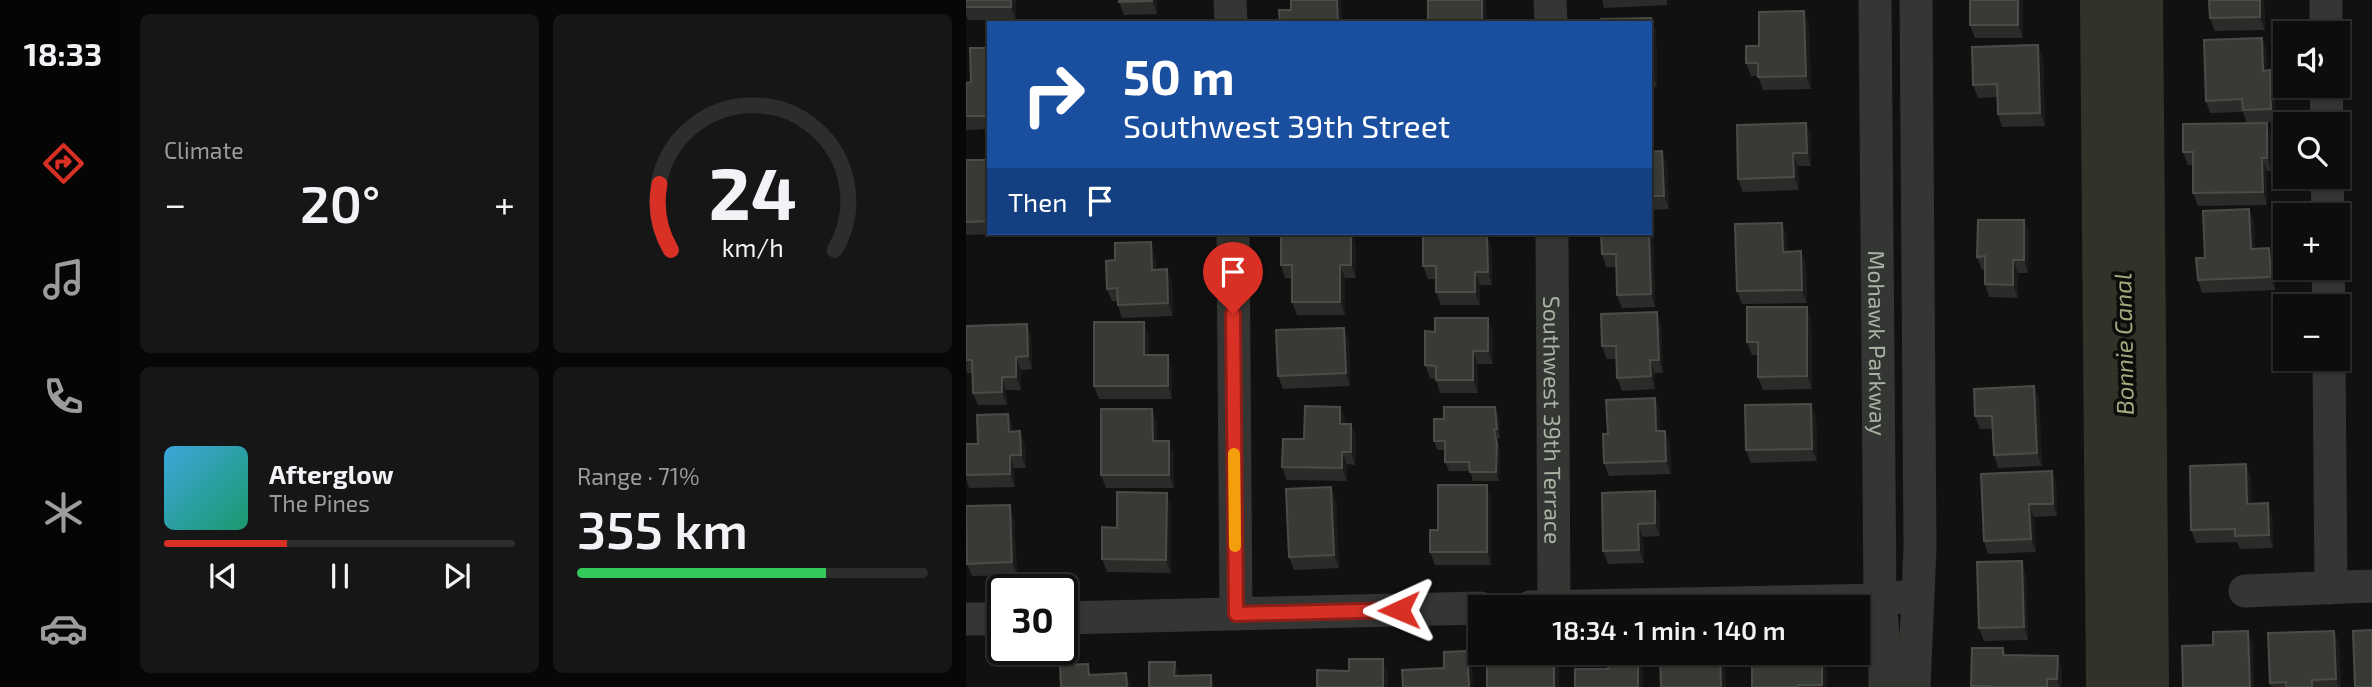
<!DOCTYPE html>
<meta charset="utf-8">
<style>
:root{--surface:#0c0d0c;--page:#151615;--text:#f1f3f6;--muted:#9a9c9d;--line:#2c2d2d;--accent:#d93025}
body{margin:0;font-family:"Exo 2",sans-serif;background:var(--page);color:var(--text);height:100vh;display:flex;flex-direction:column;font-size:26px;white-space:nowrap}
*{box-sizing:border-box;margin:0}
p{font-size:23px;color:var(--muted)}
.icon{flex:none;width:38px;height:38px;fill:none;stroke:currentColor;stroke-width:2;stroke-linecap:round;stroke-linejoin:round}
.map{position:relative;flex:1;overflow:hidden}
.details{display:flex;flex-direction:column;gap:14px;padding:14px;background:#070707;width:840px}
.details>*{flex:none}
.banner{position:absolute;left:21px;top:21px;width:665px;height:214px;border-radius:0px;box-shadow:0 2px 5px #0004,0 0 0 2px var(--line);background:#1a4fa0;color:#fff;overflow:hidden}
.buttons{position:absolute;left:1307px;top:21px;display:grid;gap:14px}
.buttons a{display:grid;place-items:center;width:77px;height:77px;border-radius:0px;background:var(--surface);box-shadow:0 2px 5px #0004,0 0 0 2px var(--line);font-size:35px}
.speed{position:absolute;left:21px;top:574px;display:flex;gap:14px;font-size:35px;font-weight:700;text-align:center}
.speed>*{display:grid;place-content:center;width:91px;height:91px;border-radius:50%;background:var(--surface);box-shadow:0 2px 5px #0004,0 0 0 2px var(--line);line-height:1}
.speed .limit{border:4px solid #111;border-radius:10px;background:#fff;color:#111}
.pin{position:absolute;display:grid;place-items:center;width:60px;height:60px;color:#fff;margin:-72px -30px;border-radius:50% 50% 50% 0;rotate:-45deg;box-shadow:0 0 7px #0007}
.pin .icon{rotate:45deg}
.me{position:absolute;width:77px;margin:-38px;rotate:269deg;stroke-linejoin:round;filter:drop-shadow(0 0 5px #0008)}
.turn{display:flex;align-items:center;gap:24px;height:147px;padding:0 21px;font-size:32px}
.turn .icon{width:91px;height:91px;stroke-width:2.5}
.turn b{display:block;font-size:49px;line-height:60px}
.then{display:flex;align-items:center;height:66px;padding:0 21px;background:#0003;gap:14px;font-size:26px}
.big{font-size:52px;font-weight:600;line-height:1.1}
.details .tile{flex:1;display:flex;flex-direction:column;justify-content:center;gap:10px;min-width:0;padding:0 24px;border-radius:10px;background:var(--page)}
.details .dial{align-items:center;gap:0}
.dial svg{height:182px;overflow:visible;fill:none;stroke:var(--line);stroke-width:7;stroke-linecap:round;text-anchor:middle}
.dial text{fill:var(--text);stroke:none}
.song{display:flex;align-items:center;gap:21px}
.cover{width:84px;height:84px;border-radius:10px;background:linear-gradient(135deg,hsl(200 70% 55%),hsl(160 70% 35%))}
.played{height:7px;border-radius:4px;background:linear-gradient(90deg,var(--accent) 35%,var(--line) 35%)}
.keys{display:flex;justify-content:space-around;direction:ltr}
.heat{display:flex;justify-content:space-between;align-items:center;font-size:38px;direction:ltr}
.charge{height:10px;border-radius:5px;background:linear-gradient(90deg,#34c759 71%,var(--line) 0)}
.details .tiles{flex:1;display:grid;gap:14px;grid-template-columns:repeat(2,1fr)}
.trip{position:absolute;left:502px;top:595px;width:402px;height:70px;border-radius:0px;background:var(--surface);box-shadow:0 2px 5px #0004,0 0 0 2px var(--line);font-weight:600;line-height:70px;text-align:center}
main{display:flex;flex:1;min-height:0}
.tabs{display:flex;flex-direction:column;width:126px;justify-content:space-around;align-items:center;background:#050505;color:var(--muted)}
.tabs .icon{width:49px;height:49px}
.tabs .selected{color:var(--accent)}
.tabs b{font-size:32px;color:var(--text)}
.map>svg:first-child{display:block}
.water{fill:#313328}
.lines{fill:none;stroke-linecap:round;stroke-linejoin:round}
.minor{stroke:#333632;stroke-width:33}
.wall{fill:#2b2c29}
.shaded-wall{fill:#1a1b1a}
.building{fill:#383a36;stroke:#4a4d47;stroke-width:2}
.route-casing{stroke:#8d1f18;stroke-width:18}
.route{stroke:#d93025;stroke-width:12}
.slow{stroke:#f59e0b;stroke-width:12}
.labels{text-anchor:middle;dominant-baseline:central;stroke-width:7;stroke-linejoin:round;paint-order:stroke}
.street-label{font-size:23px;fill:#abb1a3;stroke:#0c0c0b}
.water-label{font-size:24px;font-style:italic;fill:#9fa97d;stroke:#0c0c0b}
</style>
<main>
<nav class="tabs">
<b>18:33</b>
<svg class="icon selected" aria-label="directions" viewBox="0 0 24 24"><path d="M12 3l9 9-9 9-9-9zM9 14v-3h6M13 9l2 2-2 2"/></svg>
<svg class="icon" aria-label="music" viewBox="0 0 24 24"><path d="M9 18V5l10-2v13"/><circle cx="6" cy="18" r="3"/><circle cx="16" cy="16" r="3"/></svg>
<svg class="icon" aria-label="phone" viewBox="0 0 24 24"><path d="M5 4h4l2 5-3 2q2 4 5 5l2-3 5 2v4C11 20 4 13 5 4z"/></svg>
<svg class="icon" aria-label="climate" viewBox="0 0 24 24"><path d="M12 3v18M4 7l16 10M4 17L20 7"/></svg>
<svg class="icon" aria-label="car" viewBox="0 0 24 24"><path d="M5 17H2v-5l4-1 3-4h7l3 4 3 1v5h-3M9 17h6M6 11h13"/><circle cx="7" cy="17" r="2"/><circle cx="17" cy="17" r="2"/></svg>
</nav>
<section class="details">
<div class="tiles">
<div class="tile"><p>Climate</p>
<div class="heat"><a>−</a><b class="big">20°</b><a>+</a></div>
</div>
<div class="tile dial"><svg viewBox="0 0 100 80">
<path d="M14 69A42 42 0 1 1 86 69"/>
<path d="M14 69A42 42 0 0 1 9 40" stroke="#d93025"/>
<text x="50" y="56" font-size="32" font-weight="700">24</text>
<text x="50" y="72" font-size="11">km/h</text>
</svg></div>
<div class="tile">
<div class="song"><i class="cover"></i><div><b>Afterglow</b><p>The Pines</p></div></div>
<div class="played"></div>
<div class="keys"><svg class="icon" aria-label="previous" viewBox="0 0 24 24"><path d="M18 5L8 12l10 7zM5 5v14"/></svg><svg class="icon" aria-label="pause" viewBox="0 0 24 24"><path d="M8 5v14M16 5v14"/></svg><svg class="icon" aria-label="next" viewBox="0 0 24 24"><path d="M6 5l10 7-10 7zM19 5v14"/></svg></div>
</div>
<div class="tile"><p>Range · 71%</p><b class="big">355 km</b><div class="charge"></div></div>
</div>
</section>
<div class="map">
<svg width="1406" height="687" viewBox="0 0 1406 687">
<rect width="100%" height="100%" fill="#101110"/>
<path class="water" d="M1114 0H1197L1203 687H1120Z"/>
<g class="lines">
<g class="minor">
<path d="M264 0 265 23"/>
<path d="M584 0 585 23"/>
<path id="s1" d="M909 0 914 600 919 655V687"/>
<path d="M1360 0V33"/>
<path d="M1360 86 1361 124"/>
<path d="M1361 177 1362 215"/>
<path d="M267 233 270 614"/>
<path id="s2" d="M586 233 588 607"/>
<path d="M1362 268 1363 306"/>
<path d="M1363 359 1365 588"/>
<path d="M1279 591 1406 586"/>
<path d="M564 607 914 600 936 597"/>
<path d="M96 618 514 608"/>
<path d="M0 619H37"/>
<path d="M948 687 954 548 950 0"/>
</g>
</g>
<path class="wall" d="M0 0H50V20H2L0 15Z
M191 0V14L158 15 153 2Z
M636 0H701V5L638 8Z
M1057 0V38H1009L1004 25Z
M1298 0 1299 30 1249 31 1244 18Z
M838 11 843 24 845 89 797 90 792 76H785L780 63 793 46Z
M684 23 690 31 691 87H684Z
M1072 45 1077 58 1079 126 1036 127 1032 114 1031 97 1012 98 1007 85Z
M23 48V129L0 130V83L5 82Z
M1301 51V71L1304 70 1308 83 1309 122 1281 123 1277 112 1244 113 1240 101Z
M840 123 845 136V166H832L833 190 777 192 772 179Z
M1305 136 1306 171H1301V205L1232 206 1227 193V165H1222L1217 152Z
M684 152 701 164 703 209 684 210Z
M0 160H23V233H29V234L0 235Z
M1058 220 1063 233 1062 273H1052V298L1023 297 1019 284V270H1016L1011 257Z
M1288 222 1289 249 1308 261 1309 290 1236 293 1232 280 1239 258Z
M385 233 390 245V278H379V315H331L326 302V278H319L315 265Z
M521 236 526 249V285H514V305H475L470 292V279H462L457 266Z
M821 236V252L835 251 840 264 841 303 776 304 771 291Z
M687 238 689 307 656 308 651 295 650 267H640L636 254Z
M189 255 190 270 206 282 207 316 156 318 152 305V301H146L141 289 149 260Z
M841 307 845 320 846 389 797 390 792 377V355H786L781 342Z
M61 324 65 337 66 369 55 370V390H40L41 405H12L7 393V373H1L0 370V326Z
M695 325 697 373H689V389L656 391 651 378 650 359H641L636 346Z
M527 331V364H512V393H474L470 379 464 378 459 365Z
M183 335V355L206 368V399H133L128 386Z
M383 341 384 386 317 389 312 376Z
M1068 386 1073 399 1076 466 1032 468 1028 455 1027 429H1014L1009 416Z
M689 398 694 411V431H699L704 444 705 474 643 476 638 463 642 434Z
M845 404 850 417 851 461 785 463 780 450Z
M374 407 379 420V424H385L390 437 389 465 381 464V481L321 480 316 467 338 439Z
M42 414 47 427V432L59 444 60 468H48L49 487 3 488 0 479V444H12Z
M533 416 534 438 531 439 534 453 533 481H507L504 471H483L479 462V450H471L468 441Z
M191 422V441L208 454V488H140L135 475Z
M1086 471 1090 484 1091 516 1068 517 1070 552 1022 554 1018 541Z
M1285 477V504L1306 516 1307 548 1274 549 1271 542 1230 543 1225 530Z
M365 487 370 500 373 568 328 570 323 557Z
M525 498V565H469L464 552 472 530Z
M694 504V536L677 537 678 563 642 564 637 551Z
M205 505V573L141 572 136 559 151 528Z
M48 518 51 575 6 576 1 564Z
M1060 574 1062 640 1018 641 1013 628Z
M1373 643 1375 687H1305L1304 683Z
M1037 648 1040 655 1096 669V687H1006L1005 686Z
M861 664V687H786Z"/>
<path class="shaded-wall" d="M45 0H50V20L45 7Z
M186 0H191V14Z
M371 0H375L376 23H372Z
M516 0H520L521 23H516Z
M1052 0H1057V38L1052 25Z
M1294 0H1298L1299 30 1294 17Z
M838 11 843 24 845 89 840 76Z
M685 18 690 31 691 87 687 74Z
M1296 38 1301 51V84L1297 71Z
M1072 45 1077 58 1079 126 1074 113Z
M1304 70 1308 83 1309 122 1305 109Z
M840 123 845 136V166L841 153Z
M1301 123 1305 136 1306 171 1301 158Z
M696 151 701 164 703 209 698 196Z
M827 153 832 166 833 190 828 177Z
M1296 158 1301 171V205L1297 192Z
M1283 209 1288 222 1290 262 1285 249Z
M1058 220 1063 233 1062 273 1058 260Z
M816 223 821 236 822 265 817 252Z
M684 231 687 238 689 307 685 294 683 233H684Z
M385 233 390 245V278L385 265Z
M521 236 526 249V285L522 272Z
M185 242 189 255 190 283 186 270Z
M1303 248 1308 261 1309 290 1305 277Z
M835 251 840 264 841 303 836 290Z
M1047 260 1052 273V298L1047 285Z
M374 265 379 278V315L374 302Z
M201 269 206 282 207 316 202 303Z
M509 272 514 285V305L509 292Z
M841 307 845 320 846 389 841 376Z
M691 312 695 325 697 373 693 360Z
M522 318 527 331V364L522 351Z
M178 322 183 335V368L178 355Z
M61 324 65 337 66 369 62 356Z
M378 328 383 341 384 386 380 373Z
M507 351 512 364V393L507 380Z
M202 355 206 368V399L202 386Z
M50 357 55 370V390L50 377Z
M684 360 689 373V389L685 376Z
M36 377 40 390 41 405 36 392Z
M1068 386 1073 399 1076 466 1071 453Z
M689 398 694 411V444L690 431Z
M845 404 850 417 851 461 846 449Z
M374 407 379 420 378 437 374 424Z
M529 407 533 416 534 438 531 429Z
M186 409 191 422V453L187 441Z
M42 414 47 427 48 445 43 432Z
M385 424 390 437 389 465 385 452Z
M528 430 534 453 533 481 530 472Z
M54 431 59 444 60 468 55 455Z
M699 431 704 444 705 474 700 461Z
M203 441 208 454V488L203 475Z
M376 452 381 464V481L376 468Z
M44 455 48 468 49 487 44 474Z
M1280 464 1285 477 1286 517 1281 504Z
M1086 471 1090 484 1091 516 1087 504Z
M521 485 525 498V565L521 552Z
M365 487 370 500 373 568 368 555Z
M689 491 694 504V536L689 523Z
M201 493 205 505V573L200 560Z
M1302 503 1306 516 1307 548 1303 535Z
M1063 504 1068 517 1070 552 1065 539Z
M44 505 48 518 51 575 46 562Z
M672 524 677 537 678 563 673 550Z
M1056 561 1060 574 1062 640 1058 627Z
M1282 631 1287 644 1288 687H1284Z
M1368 631 1373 643 1375 687H1373L1370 679Z
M501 651 506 664 507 687H503Z
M588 653 593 663V687H588Z
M672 653 677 666V687H672Z
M754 653H756L759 660 760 687H755Z
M856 653 861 664V687H857L856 685Z
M1092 656 1096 669V687H1094L1091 679Z
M417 659 422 672V687H417Z
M209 662 213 675V687L208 676Z
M160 673 165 686V687H161Z
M245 675 249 687H245Z"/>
<path class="building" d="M0 0H45V7H0Z
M153 0H186V1L153 2Z
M325 0H371L372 23H314L313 10H325Z
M462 0H516V23H462Z
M1004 0H1052V25H1004Z
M1243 0H1294V17L1244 18Z
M838 11 840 76 792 77V63H780V46H793V12Z
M685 18 687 74H684V23H635V19Z
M1296 38 1297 71 1304 70 1305 109 1277 110 1276 99 1240 101 1238 40Z
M1072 45 1074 113 1032 114 1031 84 1007 85 1006 47Z
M4 48H23V116H0V83L5 82Z
M840 123 841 153H827L828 177 772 179 771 125Z
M1301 123V158H1296L1297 192 1227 193V152H1217V124Z
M696 151 698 196H684V152Z
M0 160H23V221L0 222Z
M1283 209 1285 249 1303 248 1305 277 1232 280 1230 258H1239L1237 211Z
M1012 220H1058V260H1047V285L1019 284V256L1011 257Z
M816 223 817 252 835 251 836 290 771 291 769 224Z
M315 233H385V265H374V302H326V265H315Z
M635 233H683L685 294 651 295 650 254H636Z
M457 235 521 236 522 272H509V292H470V266H457Z
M185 242 186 270 201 269 202 303 152 305 151 288 141 289 140 261 149 260V243Z
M781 307H841V376L792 377V342H781Z
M691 312 693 360H684L685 376 651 378 650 346H636L635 314Z
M469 318H522V351H507V380H470V366L459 365V331L469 332Z
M128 322H178V355H202V386H128Z
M61 324 62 356 50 357V377H36V392L7 393 6 360H0V326Z
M378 328 380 373 312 376 310 330Z
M1068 386 1071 453 1028 455 1026 416H1009L1008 389Z
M689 398 690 431H699L700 461 638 463 637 434H642L640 400Z
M845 404 846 449 780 450 779 405Z
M339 406 374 407V424H385V452H376V468L316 467 317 439H338Z
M478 407H529L531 429 528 430 531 444 530 472H504L503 462H479V441H468V419H478Z
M135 409H186L187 441H203V475H135Z
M42 414 43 432 54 431 55 455H44V474L0 475V444H12L11 415Z
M1280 464 1281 504 1302 503 1303 535 1269 536V529L1225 530 1224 466Z
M1086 471 1087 504H1063L1065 539 1018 541 1015 474Z
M472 485H521V552H464V530H472Z
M365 487 368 555 323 557 320 489Z
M689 491V523L672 524 673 550 637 551 636 493Z
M151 492 201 493 200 560 136 559V527L151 528Z
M44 505 46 562 1 564 0 506Z
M1056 561 1058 627 1013 628 1011 562Z
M1406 630V687H1389L1387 631Z
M1282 631 1284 687H1217L1216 646 1247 645V632Z
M1368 631 1370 679 1346 680V687H1320V682L1304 683 1302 633Z
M1006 648H1037V655L1092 656 1091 679H1081V687H1024V686H1005Z
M501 651 503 687H437L436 670 478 668V652Z
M559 653H588V687H521V659H559Z
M642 653H672V687H609V669H642Z
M730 653H754L755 687H695L694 659 730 658Z
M786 653H856V685H832V687H786Z
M383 659H417V687H351V670L383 671Z
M183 662H209L208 676 245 675V687H183Z
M122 664 123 675 160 673 161 687H95L94 665Z"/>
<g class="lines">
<g class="route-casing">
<path id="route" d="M267 314 270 614 433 610"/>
</g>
<use href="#route" class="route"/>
<path class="slow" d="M268 454 269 546"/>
</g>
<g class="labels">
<g class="street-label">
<text stroke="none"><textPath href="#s1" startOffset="343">Mohawk Parkway</textPath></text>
<text stroke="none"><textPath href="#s2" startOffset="187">Southwest 39th Terrace</textPath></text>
</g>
<g class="water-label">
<text transform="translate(1157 344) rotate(-91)">Bonnie Canal</text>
</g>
</g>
</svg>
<div class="buttons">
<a><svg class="icon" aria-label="sound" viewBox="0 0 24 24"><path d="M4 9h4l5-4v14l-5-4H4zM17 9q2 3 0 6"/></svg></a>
<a><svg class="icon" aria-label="search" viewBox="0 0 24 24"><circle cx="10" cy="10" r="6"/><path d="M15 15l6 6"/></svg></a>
<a>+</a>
<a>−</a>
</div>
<div class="speed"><div class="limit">30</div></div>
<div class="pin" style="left:267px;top:314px;background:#d93025"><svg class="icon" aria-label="arrive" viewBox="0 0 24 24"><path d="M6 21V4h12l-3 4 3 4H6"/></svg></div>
<svg class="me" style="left:433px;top:610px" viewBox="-20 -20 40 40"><path d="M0-17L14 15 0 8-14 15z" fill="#d93025" stroke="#fff" stroke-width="4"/></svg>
<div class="trip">18:34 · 1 min · 140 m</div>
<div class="banner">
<div class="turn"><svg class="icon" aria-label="right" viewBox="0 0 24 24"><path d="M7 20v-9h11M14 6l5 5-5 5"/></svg><div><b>50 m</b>Southwest 39th Street</div></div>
<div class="then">Then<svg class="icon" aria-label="arrive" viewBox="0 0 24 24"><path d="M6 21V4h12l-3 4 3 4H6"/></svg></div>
</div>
</div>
</main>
